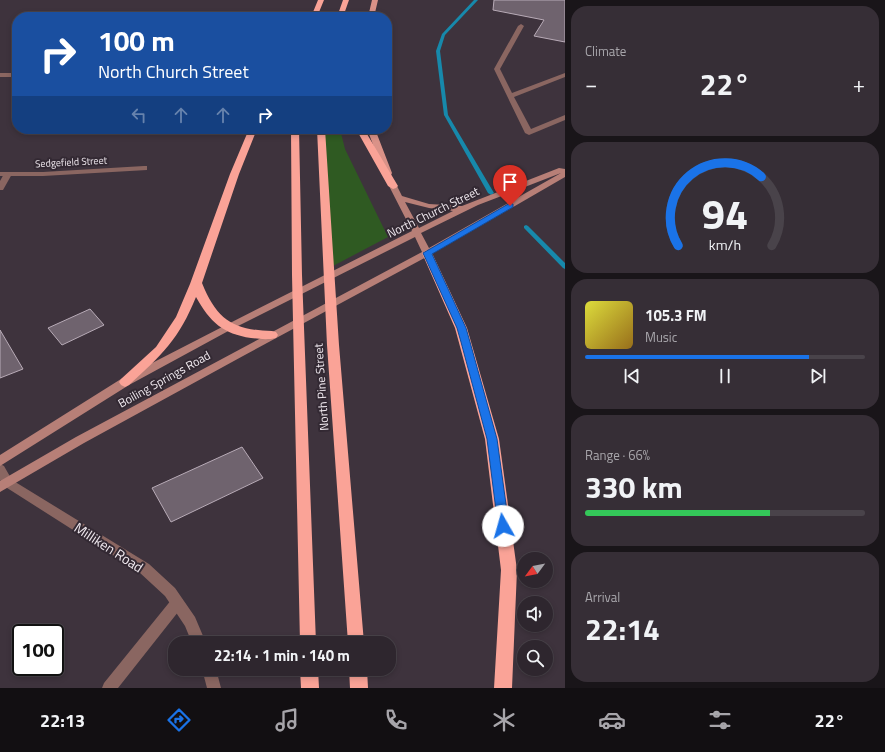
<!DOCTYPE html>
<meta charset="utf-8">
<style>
:root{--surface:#2e262e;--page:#362e36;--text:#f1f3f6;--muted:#a7a5aa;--line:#49434a;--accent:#1a73e8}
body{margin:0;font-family:"Titillium Web",sans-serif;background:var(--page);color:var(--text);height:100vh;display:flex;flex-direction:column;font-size:15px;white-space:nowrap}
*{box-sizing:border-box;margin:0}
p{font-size:13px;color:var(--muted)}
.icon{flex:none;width:22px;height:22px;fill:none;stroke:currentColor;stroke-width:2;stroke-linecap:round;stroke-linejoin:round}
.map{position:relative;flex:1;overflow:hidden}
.details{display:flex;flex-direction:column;gap:6px;padding:6px;background:#191519;width:320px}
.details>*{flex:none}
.hud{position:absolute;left:12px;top:12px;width:380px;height:122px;border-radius:16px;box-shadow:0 2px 6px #0003,0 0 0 1px var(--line);background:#1a4fa0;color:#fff;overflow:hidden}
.needle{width:26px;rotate:238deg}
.tools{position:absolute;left:517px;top:552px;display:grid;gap:8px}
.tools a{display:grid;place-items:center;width:36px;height:36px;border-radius:50%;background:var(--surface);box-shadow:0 2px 6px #0003,0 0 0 1px var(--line);font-size:20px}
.speed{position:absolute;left:12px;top:624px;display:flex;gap:8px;font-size:20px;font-weight:700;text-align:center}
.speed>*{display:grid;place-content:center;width:52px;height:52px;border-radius:50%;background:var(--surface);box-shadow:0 2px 6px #0003,0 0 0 1px var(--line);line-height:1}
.speed .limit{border:2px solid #111;border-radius:6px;background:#fff;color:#111}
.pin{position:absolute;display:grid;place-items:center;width:34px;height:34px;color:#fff;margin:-41px -17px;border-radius:50% 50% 50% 0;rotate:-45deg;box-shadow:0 0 4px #0007}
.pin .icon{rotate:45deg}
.me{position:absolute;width:44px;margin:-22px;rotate:353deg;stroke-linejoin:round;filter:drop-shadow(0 0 3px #0008)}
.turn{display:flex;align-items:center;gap:14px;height:84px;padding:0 20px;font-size:18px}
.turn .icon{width:52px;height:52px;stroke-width:2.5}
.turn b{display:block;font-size:28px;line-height:34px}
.lanes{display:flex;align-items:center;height:38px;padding:0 20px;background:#0003;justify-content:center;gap:20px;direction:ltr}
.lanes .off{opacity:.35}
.big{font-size:30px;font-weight:700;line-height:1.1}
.details .card{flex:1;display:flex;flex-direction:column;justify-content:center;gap:6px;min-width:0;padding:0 14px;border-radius:16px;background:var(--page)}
.details .dial{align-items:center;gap:0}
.dial svg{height:104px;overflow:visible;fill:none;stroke:var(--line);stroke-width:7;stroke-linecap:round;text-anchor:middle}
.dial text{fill:var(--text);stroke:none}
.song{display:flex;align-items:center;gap:12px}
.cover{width:48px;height:48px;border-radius:6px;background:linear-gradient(135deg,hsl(60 70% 55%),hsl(40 70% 35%))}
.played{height:4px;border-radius:2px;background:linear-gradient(90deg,var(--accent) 80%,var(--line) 80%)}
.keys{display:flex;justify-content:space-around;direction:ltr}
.heat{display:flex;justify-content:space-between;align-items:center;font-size:22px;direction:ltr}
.charge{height:6px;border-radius:3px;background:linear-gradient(90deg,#34c759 66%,var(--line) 0)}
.trip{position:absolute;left:168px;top:636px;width:228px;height:40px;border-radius:16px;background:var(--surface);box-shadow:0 2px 6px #0003,0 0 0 1px var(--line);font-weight:700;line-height:40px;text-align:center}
.tab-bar{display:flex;height:64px;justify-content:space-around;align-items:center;background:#120f12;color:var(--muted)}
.tab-bar .icon{width:28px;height:28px}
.tab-bar .selected{color:var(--accent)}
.tab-bar b{font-size:18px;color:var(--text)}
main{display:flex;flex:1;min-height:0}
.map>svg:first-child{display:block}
.green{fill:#2f5a22}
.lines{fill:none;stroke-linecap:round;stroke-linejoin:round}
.stream{fill:#1789ab;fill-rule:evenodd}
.building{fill:#6f636e;stroke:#b8abb7}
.lane{fill:#8a6661;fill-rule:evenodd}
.street{fill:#8a6661;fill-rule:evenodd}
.secondary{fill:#b77f77;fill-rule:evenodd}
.primary{fill:#da9288;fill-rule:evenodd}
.highway{fill:#faa397;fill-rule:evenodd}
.route{fill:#1a73e8;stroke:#114b97}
.labels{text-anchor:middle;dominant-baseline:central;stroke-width:4;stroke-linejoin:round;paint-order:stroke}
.far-street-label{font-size:10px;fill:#f1eaf0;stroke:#332933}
.street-label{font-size:12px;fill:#f1eaf0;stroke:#332933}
.near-street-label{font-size:14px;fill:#f1eaf0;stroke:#332933}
</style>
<main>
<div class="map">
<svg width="565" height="688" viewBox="0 0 565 688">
<rect width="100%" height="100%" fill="#3e333d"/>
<path class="green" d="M324 129H340L345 149 388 237 333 266Z"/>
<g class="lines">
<path class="stream" d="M474 0H478L445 35 440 51 448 115 494 193 491 195 488 193 444 115 436 51 442 34Z
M526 225 528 226 565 263V269L563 268 524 228V226Z"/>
</g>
<path class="building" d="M494 0H565V42L534 36 544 20 493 10Z
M90 309 104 325 62 345 48 328Z
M0 330 23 369 0 378Z
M242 447 263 478 171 522 152 488Z"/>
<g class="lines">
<path class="lane" d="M521 24 524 26 500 69 512 93 565 73V77L514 97 531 129 565 115V120L529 135 525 133 494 69 518 26Z
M5 172H8L12 174 3 190H0V181Z
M177 597 182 599 184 603 182 607 118 688H102L104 683 172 599Z"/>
<path class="street" d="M0 73H17V77H0Z
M144 166H147V170L43 176H0V172H43Z
M0 464 4 466 12 480 149 564 175 588 195 617 206 643H192L185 626 165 596 139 572 4 486 0 480Z
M202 669H216L221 688H207Z"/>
<path class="secondary" d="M559 168 565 169V177L430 255 243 356 84 443 0 492V481L76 437 422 252 415 237 232 329 129 385 0 466V455L121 379 226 325 412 231 389 186 390 184H396L402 196 429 204 462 206ZM561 173 429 248 421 233 478 205ZM405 202 429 208 453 211 419 228Z"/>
<path class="primary" d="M372 0H378L374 17H368Z
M367 129H375L392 173 391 175H388L384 173Z"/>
<path class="highway" d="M318 0H324L317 17H311Z
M343 0H349L343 17H337Z
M249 129H257L239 174 202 283C217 320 233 330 272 331L276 332 278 335 276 338C268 340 259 339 251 338 223 334 210 322 196 297 179 339 162 355 129 385L125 387 121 385 119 382 121 379 156 347 176 317 190 284 230 174Z
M291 129H299L302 275 316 643H300L292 275Z
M317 129H325L339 345 364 643H348L327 345Z
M356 129H364L398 186 396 188 393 189 388 186Z
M427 250 432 253 467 328 499 439 517 570 512 688H494L501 570 485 439 455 328 422 253Z
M300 669H318L319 688H301Z
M349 669H367L368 688H350Z"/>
</g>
<path class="route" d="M510 203 513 204V207L432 254 466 328 470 342 497 439 509 526 507 530 503 531 499 530 498 526 487 439 461 342 457 328 423 253Z"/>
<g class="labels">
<g class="far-street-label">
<text transform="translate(71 162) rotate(-3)">Sedgefield Street</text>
</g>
<g class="street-label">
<text transform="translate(433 212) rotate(-26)">North Church Street</text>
<text transform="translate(164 379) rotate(-29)">Boiling Springs Road</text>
<text transform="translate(321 387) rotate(-94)">North Pine Street</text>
</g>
<g class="near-street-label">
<text transform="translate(109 547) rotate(33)">Milliken Road</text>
</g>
</g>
</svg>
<div class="tools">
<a><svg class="needle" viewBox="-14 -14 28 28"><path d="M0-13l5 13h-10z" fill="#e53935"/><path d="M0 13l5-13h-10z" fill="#a7a5aa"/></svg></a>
<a><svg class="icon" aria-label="sound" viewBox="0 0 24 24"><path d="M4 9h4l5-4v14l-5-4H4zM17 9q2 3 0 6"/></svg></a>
<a><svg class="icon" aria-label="search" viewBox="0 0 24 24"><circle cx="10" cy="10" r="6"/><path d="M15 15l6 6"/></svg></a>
</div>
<div class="speed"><div class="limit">100</div></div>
<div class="pin" style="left:510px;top:206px;background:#d93025"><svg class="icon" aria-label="arrive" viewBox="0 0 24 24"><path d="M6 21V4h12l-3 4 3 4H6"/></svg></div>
<svg class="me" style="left:503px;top:526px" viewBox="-20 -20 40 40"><circle r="19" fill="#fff"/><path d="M0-13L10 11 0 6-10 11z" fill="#1a73e8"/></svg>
<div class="trip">22:14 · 1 min · 140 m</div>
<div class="hud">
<div class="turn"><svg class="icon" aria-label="right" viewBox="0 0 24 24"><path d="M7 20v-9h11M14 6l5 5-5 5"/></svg><div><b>100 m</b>North Church Street</div></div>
<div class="lanes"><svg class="icon off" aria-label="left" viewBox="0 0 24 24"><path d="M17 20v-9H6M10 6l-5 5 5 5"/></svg><svg class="icon off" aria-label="ahead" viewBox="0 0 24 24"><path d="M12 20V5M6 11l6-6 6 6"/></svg><svg class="icon off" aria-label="ahead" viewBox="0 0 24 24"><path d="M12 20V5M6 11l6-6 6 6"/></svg><svg class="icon" aria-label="right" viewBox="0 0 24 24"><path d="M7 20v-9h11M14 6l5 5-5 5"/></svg></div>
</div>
</div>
<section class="details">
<div class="card"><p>Climate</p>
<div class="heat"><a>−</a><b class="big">22°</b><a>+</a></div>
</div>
<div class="card dial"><svg viewBox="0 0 100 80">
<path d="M14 69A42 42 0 1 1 86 69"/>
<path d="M14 69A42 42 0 0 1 78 16" stroke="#1a73e8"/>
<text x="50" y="56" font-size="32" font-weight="700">94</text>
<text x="50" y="72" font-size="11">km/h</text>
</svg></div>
<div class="card">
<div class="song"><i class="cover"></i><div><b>105.3 FM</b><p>Music</p></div></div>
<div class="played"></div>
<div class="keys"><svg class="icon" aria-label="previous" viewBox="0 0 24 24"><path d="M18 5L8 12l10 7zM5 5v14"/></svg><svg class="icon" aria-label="pause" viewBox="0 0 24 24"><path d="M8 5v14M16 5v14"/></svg><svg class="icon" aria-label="next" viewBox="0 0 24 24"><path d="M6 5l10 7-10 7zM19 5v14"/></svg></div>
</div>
<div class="card"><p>Range · 66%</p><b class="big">330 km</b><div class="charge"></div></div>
<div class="card"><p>Arrival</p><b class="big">22:14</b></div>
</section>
</main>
<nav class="tab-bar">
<b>22:13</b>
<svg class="icon selected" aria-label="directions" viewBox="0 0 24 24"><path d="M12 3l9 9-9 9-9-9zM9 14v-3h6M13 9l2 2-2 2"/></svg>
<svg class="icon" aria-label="music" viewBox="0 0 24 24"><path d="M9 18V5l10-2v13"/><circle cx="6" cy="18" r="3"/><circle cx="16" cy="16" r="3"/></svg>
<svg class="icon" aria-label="phone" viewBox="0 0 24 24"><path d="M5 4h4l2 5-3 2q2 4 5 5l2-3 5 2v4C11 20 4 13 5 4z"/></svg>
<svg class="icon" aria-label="climate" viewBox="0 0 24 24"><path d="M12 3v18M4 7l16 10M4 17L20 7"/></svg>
<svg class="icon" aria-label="car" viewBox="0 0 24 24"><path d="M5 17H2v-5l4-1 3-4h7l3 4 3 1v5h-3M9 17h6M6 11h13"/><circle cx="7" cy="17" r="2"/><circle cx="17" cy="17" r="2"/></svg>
<svg class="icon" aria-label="filters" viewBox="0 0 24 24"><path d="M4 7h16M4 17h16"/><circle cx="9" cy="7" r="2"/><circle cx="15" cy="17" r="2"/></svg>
<b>22°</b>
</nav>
